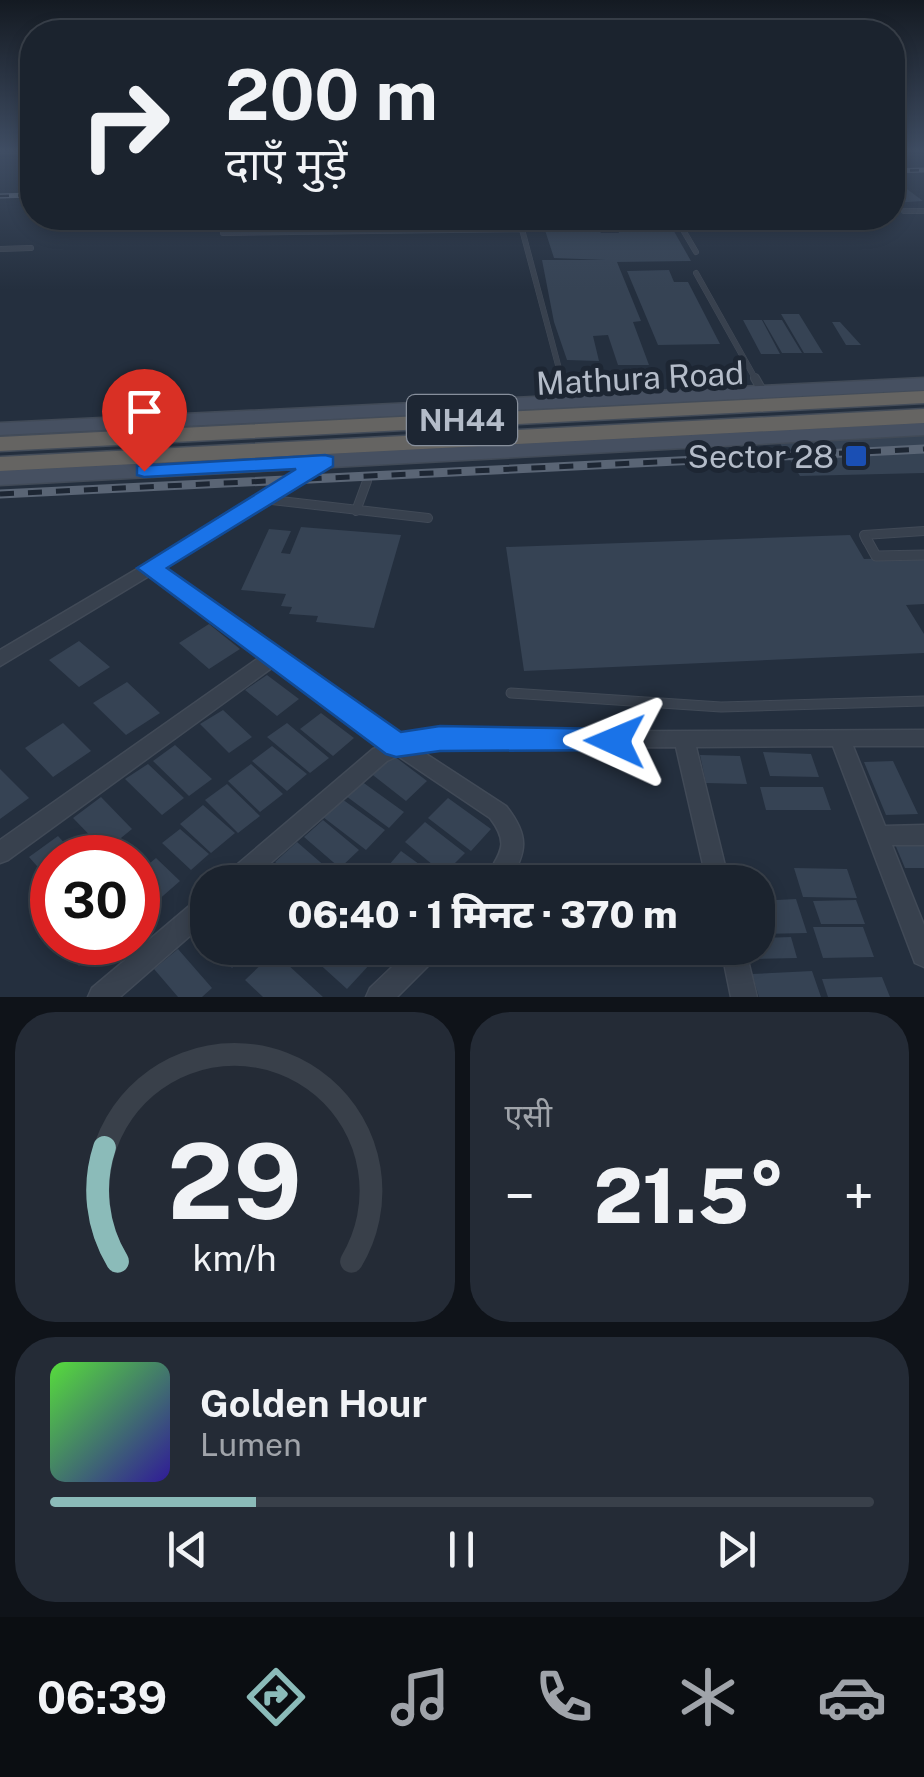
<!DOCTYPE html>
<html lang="hi">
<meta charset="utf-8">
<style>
:root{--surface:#1b232e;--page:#242b36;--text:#f1f3f6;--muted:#a0a4aa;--line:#39404a;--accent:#8bbbb9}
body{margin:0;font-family:"Public Sans","Noto Sans Devanagari",sans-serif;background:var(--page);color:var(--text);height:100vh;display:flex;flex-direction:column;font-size:38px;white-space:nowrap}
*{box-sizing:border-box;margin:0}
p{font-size:32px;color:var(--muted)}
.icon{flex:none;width:55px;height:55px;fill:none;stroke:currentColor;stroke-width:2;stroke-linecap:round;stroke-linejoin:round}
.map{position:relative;height:997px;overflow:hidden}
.drawer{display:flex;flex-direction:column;gap:15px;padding:15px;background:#0f1319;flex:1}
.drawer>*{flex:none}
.banner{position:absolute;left:20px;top:20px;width:885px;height:210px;border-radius:40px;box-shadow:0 5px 15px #0003,0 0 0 2px var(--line);background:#1b232e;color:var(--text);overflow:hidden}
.speed{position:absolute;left:30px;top:835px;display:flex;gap:20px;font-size:50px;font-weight:700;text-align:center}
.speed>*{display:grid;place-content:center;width:130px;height:130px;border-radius:50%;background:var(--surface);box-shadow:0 5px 15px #0003,0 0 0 2px var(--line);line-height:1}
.speed .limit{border:15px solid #d22;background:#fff;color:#111}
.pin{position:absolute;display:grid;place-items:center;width:85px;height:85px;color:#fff;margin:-102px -42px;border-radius:50% 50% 50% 0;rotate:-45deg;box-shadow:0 0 10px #0007}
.pin .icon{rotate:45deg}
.me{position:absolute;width:110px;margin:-55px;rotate:271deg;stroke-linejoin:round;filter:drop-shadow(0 0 8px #0008)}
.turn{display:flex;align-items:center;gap:35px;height:210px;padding:0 40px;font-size:45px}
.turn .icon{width:130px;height:130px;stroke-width:2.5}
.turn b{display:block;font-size:70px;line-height:85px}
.big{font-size:75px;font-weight:800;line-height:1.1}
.drawer .card{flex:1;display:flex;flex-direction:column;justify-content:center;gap:15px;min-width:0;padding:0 35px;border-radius:40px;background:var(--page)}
.drawer .dial{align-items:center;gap:0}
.dial svg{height:260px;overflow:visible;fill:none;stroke:var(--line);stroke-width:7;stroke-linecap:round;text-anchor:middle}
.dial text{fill:var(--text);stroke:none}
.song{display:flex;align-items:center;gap:30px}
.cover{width:120px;height:120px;border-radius:15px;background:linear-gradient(135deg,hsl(110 70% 55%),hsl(250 70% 35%))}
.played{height:10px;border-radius:5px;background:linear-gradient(90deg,var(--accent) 25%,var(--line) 25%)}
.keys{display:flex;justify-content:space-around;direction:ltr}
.heat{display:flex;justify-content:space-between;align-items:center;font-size:55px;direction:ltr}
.drawer .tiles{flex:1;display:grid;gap:15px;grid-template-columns:1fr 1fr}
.card:last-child{grid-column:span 2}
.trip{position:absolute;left:190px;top:865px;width:585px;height:100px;border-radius:40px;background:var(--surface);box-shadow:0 5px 15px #0003,0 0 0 2px var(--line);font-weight:800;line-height:100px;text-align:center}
.tab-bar{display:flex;height:160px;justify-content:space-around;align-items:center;background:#0b0e12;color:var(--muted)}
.tab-bar .icon{width:70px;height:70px}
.tab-bar .on{color:var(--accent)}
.tab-bar b{font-size:45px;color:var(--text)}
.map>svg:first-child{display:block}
.building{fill:#364354}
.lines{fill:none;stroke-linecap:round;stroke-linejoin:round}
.service-far2-casing{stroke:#414a57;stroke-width:6}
.service-far1-casing{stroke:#414a57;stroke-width:10}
.service-casing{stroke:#414a57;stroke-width:11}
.minor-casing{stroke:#414a57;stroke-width:3}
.secondary-casing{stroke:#414a57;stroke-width:3}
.trunk-casing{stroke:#434c59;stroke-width:3}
.service-far2{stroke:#38414e;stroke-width:5}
.service-far1{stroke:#38414e;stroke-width:8}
.service{stroke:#38414e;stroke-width:9}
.minor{fill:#38414e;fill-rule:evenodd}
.secondary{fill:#465061;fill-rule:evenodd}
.trunk{fill:#656462;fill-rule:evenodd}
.rail-far1-casing{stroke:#5a6575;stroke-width:5}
.rail-casing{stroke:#5a6575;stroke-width:9}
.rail-far1{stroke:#1d2633;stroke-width:2.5;stroke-dasharray:9;stroke-linecap:butt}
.rail{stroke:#1d2633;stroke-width:5;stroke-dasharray:14;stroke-linecap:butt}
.route{fill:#1a73e8;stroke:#114b97;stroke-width:2.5}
.transit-dot{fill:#1a4fb4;stroke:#1d2633;stroke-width:4}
.labels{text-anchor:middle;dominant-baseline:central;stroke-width:10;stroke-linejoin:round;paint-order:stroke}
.shield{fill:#1d2633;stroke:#878f9c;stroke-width:2.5}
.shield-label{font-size:30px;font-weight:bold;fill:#b4bcc9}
.street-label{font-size:32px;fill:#b4bcc9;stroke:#1d2633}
.poi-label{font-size:32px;fill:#b4bcc9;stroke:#1d2633;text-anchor:end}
</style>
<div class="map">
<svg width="924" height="997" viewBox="0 0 924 997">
<rect width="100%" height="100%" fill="#242f3e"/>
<path class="building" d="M903 186 923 201 892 203V187Z
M226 218H293V221H225Z
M335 218H360L358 226H333Z
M613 219H667L691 261 617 262 641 321 633 322 649 365H618L608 335 593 336 599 361 567 360 554 322 542 260H605L554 258 543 224 596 223 601 233H619Z
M669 270 674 282H688L720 344 658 345 627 271Z
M781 314H799L823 353H804Z
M743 320H762L780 354H761Z
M763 320H782L802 353H782Z
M832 322H840L861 345H846Z
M644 375 657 389 617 390 611 376Z
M924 427V473L800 476 778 440Z
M301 527 401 535 374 628 316 622 318 616 289 614 292 607 281 606 286 594 241 590 269 529 291 531 281 553 290 554Z
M850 535 864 559 924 557V604L906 605 924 634V653L524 671 506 547Z
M209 624 240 649 209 669 179 643Z
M79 641 110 667 79 687 49 660Z
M267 675 299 699 277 716 245 690Z
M127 682 160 713 126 735 93 703Z
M223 710 252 737 229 753 200 724Z
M321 713 354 738 333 756 300 729Z
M63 723 91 751 53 777 25 748Z
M287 723 329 758 310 773 267 737Z
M175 745 212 779 189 796 153 761Z
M272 746 307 774 287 791 252 761Z
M763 752 811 754 819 777 770 776Z
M390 753 427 781 406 801 369 772Z
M700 755 740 756 747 784 706 783Z
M893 761 918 814 886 815 864 762Z
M148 764 184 798 162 815 125 779Z
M251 764 283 794 260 812 228 781Z
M0 769 29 798 0 819Z
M361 781 404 812 389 828 346 796Z
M227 784 260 816 238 833 205 800Z
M760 787H823L831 810H766Z
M101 797 132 829 105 851 73 818Z
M448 798 491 829 471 851 428 818Z
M342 799 385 830 366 850 323 817Z
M203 805 235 833 211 853 180 824Z
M323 820 359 850 340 868 304 837Z
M425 822 465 853 444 874 405 842Z
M180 829 209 854 191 870 162 843Z
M58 836 78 858H52V883L29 857Z
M892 837H924V868H905Z
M297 842 334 874 325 882H299L275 862Z
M401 851 441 880 395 882 382 873Z
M156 858 180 881 156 902 138 884V873Z
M268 867 286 882H252Z
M794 868 847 869 857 898 803 897Z
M796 899 807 933 758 934V901Z
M856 900 865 924H821L813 901Z
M813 927H863L874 957 823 958Z
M791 937 797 958 750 959 747 948H758V938Z
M57 942H105L79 966Z
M212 948H254L232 968Z
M307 948H353L371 963 347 989 304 950Z
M178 949 212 988 202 997H178L154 969Z
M274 952 323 997H263L245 980Z
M812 971 821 997H759L752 974Z
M882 977 890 997H828L822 979Z"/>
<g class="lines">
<g class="service-far2-casing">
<path id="service-far2" d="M0 151H32
M904 211H924
M519 218 562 380
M676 218 696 252
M520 221 560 218
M223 233 522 229
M0 249 31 248
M696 273 756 380"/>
</g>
<g class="service-far1-casing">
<path id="service-far1" d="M561 378 567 401
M755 378 763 392
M263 499 428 518
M356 511 367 481
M867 541 864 535 924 531"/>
</g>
<g class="service-casing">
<path id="service" d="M866 538 876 556 924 555
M511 693 721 707 924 701"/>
</g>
<g class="minor-casing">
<path id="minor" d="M325 458 332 462 330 465 161 569 401 738 417 732 924 730V746H853L885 826 924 825V845H892L924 925V967L915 963 912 955 833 746 696 747 729 882H707L676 747 417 748 506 806C529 835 528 852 508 882H484C496 855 513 848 490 818L398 756 387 761 249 882H222L225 875 373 749 382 746 273 667 8 860 0 863V840L260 657 149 576 0 666V650Z
M208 894V920L120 997H88L92 988 200 897Z
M412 948H441L438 956 397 997H366L370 988Z
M721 948H745L757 997H731Z"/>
</g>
<g class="secondary-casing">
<path id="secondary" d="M924 378V390L0 435V423Z
M924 423V435L0 485V471Z"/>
</g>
<g class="trunk-casing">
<path id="trunk" d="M924 391V403L0 451V437Z
M924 409V423L0 471V457Z"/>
</g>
<use href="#service-far2" class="service-far2"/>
<use href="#service-far1" class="service-far1"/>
<use href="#service" class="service"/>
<use href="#minor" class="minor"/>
<use href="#secondary" class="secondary"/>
<use href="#trunk" class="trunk"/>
<g class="rail-far1-casing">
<path id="rail-far1" d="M892 171 924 170
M0 196 32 195"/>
</g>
<g class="rail-casing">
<path id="rail" d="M0 494 924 449"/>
</g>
<use href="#rail-far1" class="rail-far1"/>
<use href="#rail" class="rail"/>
</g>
<linearGradient id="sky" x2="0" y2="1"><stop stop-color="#141a22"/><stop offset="0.52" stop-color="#3f4d63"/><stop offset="1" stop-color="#3f4d63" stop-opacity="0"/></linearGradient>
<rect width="924" height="290" fill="url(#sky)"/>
<path class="route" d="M325 455 333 457V466L167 568 401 732 440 726 615 729 626 732 630 741 626 750 440 751 396 757 386 754 137 568 296 469 144 477 137 475V466Z"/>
<rect class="transit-dot" x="844" y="444" width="24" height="24" rx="5"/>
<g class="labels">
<rect class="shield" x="407" y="395" width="110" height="50" rx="8"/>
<g class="shield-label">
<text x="462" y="420">NH44</text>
</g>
<g class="street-label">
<text transform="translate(640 378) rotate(-3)">Mathura Road</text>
</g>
<g class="poi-label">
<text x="834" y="456">Sector 28</text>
</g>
</g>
</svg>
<div class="speed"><div class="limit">30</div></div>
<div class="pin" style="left:144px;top:471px;background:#d93025"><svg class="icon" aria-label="arrive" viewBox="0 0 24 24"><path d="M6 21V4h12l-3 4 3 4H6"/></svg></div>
<svg class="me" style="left:615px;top:741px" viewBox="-20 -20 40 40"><path d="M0-17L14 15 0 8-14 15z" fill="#1a73e8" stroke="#fff" stroke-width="4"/></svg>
<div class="trip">06:40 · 1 मिनट · 370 m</div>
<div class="banner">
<div class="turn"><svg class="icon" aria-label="right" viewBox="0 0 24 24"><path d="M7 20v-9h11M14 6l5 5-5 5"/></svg><div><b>200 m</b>दाएँ मुड़ें</div></div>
</div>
</div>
<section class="drawer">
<div class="tiles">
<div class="card dial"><svg viewBox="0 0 100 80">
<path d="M14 69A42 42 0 1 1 86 69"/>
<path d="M14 69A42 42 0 0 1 10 34" stroke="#8bbbb9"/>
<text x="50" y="56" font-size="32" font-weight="700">29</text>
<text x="50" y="72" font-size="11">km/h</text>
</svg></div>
<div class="card"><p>एसी</p>
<div class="heat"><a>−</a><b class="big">21.5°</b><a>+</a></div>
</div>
<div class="card">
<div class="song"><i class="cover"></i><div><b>Golden Hour</b><p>Lumen</p></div></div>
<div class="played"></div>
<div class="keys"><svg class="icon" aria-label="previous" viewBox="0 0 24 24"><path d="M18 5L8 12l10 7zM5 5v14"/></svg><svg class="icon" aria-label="pause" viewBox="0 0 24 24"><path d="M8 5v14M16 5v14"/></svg><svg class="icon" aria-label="next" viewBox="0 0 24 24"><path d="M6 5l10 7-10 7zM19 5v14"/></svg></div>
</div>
</div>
</section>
<nav class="tab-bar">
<b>06:39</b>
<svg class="icon on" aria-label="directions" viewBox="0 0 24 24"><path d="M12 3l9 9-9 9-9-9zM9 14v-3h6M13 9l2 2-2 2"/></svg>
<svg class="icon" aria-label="music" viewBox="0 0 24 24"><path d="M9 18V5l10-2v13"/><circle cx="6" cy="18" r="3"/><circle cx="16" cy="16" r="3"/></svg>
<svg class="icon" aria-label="phone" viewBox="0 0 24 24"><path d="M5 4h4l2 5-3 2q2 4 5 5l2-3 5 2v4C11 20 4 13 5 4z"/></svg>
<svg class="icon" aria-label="climate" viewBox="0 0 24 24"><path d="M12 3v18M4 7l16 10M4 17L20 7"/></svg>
<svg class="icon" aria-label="car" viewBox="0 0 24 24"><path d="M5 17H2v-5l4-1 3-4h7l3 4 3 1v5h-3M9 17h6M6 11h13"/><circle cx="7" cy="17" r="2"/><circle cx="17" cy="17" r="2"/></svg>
</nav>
